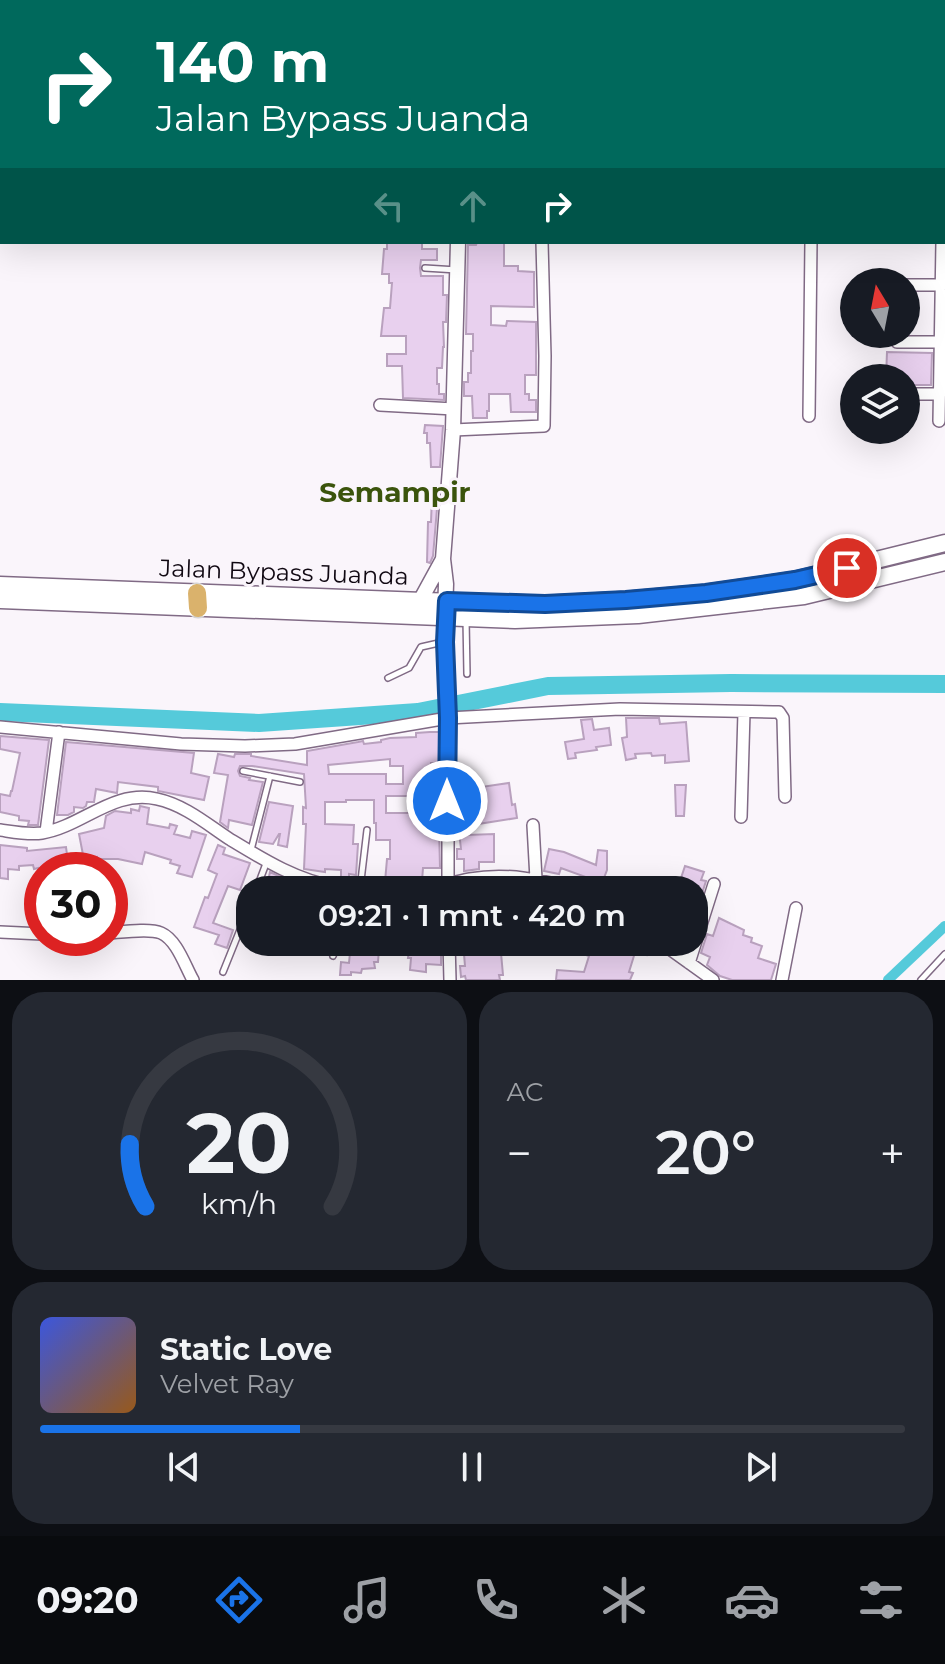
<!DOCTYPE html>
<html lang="id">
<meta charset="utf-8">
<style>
:root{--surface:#171b24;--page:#242831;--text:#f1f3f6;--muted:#9ea1a6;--line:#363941;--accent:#1a73e8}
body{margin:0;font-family:Montserrat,sans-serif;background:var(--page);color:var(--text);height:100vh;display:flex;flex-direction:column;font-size:30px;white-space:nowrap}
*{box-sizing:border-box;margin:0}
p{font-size:26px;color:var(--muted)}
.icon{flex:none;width:44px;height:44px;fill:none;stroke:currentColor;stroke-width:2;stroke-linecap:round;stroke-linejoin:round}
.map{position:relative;height:980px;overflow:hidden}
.details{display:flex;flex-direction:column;gap:12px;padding:12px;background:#0d0f14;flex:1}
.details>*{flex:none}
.hud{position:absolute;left:0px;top:0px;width:946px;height:244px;box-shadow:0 8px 32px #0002;background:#00695c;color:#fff;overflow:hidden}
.needle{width:52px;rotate:350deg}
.buttons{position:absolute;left:840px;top:268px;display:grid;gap:16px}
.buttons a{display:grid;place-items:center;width:80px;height:80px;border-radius:50%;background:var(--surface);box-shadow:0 8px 32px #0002;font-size:40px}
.speed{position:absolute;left:24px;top:852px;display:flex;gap:16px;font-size:40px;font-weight:700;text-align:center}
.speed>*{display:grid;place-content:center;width:104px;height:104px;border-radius:50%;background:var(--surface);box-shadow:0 8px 32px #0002;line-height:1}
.speed .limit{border:12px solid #d22;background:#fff;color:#111}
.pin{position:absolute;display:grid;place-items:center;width:68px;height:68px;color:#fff;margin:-34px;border:4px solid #fff;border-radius:50%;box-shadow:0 2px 8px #0007}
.me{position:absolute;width:88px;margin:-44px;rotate:0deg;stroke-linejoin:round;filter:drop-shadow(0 0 6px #0008)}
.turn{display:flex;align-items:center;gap:28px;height:168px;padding:0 24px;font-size:36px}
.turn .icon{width:104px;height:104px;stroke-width:2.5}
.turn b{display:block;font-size:56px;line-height:68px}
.lanes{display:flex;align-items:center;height:76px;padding:0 24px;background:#0003;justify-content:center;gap:40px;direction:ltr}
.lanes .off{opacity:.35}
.big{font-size:60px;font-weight:600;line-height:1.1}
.details .widget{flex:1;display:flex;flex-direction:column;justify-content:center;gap:12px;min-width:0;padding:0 28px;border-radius:32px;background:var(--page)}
.details .dial{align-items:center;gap:0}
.dial svg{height:208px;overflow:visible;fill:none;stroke:var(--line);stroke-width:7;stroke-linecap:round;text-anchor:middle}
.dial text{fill:var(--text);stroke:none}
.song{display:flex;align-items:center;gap:24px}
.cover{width:96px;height:96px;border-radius:12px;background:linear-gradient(135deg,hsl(230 70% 55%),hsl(30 70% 35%))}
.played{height:8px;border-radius:4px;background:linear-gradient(90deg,var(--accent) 30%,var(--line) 30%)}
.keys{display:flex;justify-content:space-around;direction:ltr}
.heat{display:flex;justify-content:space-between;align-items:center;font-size:44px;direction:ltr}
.details .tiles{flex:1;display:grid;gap:12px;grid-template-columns:1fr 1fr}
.widget:last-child{grid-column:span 2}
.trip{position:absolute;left:236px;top:876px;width:472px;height:80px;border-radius:32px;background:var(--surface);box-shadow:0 8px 32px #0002;font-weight:600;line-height:80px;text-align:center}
.tabs{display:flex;height:128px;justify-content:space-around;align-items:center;background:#090b0e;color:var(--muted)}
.tabs .icon{width:56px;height:56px}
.tabs .active{color:var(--accent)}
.tabs b{font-size:36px;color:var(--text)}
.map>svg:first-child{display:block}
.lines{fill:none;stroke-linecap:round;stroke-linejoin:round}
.canal{stroke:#55cada;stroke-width:10}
.river{stroke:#55cada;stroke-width:18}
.building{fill:#e8d0ee;stroke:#b9a1be;stroke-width:2;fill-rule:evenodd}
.service-casing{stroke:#806a85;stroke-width:8}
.minor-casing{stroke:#806a85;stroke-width:14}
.tertiary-casing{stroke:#806a85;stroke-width:17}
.secondary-casing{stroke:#806a85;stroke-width:19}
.trunk-casing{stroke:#d4d3d4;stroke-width:21}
.service{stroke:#fff;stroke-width:5}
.minor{stroke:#fff;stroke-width:11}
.tertiary{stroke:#fff;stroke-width:14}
.secondary{stroke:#fff;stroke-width:16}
.trunk{stroke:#dab26c;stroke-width:18}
.route-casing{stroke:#114b97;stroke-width:20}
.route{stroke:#1a73e8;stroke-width:14}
.labels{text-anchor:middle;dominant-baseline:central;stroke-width:6;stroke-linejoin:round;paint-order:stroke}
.street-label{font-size:24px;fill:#100812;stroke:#faf5fb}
.quarter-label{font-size:28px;font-weight:bold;fill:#3b540c;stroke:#faf5fb}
</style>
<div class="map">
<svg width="945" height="980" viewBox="0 0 945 980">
<rect width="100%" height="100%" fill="#faf5fb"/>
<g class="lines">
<path class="canal" d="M888 980 945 926"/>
<path class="river" d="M0 712 259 723 418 712 548 686 731 683 945 684"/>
</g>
<path class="building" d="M387 242H422V249H437V260H421L420 268 421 276H443V295H447L446 322H443L444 347H443L442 368H437V384H439V394H444V400L403 398 402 366H387V354H406V336H381L384 308H390L392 283H389V274H382L384 249H387Z
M477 242H504V266H518V271L534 272V307L491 306V325L506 326 507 321 536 322V375H525V394H529V400H536V412H511L510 394H489V411H487V418H473L472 396H464V382H468V373H471V351H473V334H466L468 245H476Z
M887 352 932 353 931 385H908L906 384V378H886Z
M425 425 443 426 440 467H431L430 443H427V433H424Z
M432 496 438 497 433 556 430 563 427 562 428 522H431Z
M626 718H659L660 724 686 722 689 761 665 763V755L652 756 651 753 635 754 636 758 626 760 622 738 627 737Z
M592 719 594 730 609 728 611 745 596 747 597 750 575 753 576 758 568 759 565 742 584 739 581 720Z
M430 732H440V763H431V787H438L440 868H423L422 881 414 883 412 886 391 885 385 882 387 859H390V840H376V823H374V800H346V802H325V824L354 825 353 844H358L356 875 349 874V880L341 879V870L325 869V872L304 869 306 824H303V807L306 808 304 774 252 766H240L238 771 240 776 250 778 249 780 263 782 252 825 229 820 228 828 220 822 228 775 214 773 218 754 234 757 235 754H251V756L307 765V751L358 742 363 741 364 744 381 742V740L390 738 416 737V733ZM390 759V766H403V784H386V774H329L328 765ZM386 796H415V813H386Z
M0 736 49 740 38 825H28L29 821 19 820V816L0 812V794L10 796 11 791H12L20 753 0 749Z
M66 742 194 753 191 773 209 777 204 800 158 791V787L118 782 117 793 96 789 94 802H87L86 806 83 808 74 807V812L68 815H57Z
M509 783 512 805 515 804 517 818 478 824 477 815H480L478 794H482L481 787Z
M675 785H686L684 816H676Z
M269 802 293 806 287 847 278 845 280 834H279L273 844 259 842Z
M140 806 149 808 147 824 169 828 170 824 177 826 174 834 190 838 192 831 206 835 192 877 177 873 180 866 170 863 171 860 145 852 142 864 118 859H97V857L84 860 79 834 104 828 106 816 115 811 131 813V809L139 811Z
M466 822 467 835 494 834V862H479V869L464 871V859H457V849H461L458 823Z
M0 845 27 848V851L66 847 69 870H38V868L34 869 33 865 19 866V870L8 869V879L0 878Z
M218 845 225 848 223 854 250 863 240 890 228 886 213 923 233 930 227 948 215 944 219 935 194 927 205 897 208 898 217 874 208 870Z
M549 849 564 852 596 865 598 850 607 851V870L602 883 561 868 559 874 544 871Z
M685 866 704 872 701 880 706 881 698 906 694 905V890H677Z
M270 872 298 885 297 890H266Z
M719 918 744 930 743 935 752 938 751 942 762 946 758 958 776 964 771 980H732L720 976 707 965 710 957 701 953 707 934 713 936Z
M351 942 372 943 371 949H379L378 962H374L375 968 362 969 361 973 351 972V975H340L341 962 349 963Z
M410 942H435L434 949 441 950V965L426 964V972L410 970 411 958H408Z
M463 942H500L503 975H499L500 980H466L465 976 461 977 460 966H465Z
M574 942H626L631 945 632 942H652L654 947 647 955 637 946 629 972 633 973 630 980H556L557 970 584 972 589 956 572 950Z"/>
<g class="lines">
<g class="service-casing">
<path id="service" d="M425 268 457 270
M466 619 467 674
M388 678 409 668 421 647 443 642
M243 771 300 782
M251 850 270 776
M360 889 367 830
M256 890 267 861
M333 956 339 942
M223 972 250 905
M921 980 945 954"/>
</g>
<g class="minor-casing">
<path id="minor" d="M50 0 51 2
M162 0 188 2
M81 2 82 0
M304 2V0
M370 2 371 0
M556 2V0
M814 2V0
M943 2V0
M944 83V132
M906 285H942
M897 342H940
M906 394H940
M380 405 454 409
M809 416 811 242
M939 421 942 242
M453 430 544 426 545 356 542 242
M445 618 448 718V890
M0 727 181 744 245 746 295 744 448 718 620 709 773 712H779L783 718 785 797
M741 817 744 712
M533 825 536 879
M0 830C14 832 29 835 42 833 83 826 113 789 157 799 185 805 208 825 231 840 264 860 298 881 336 887 352 890 369 889 385 890
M46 832 59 732
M419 890C437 888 453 882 470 879 507 872 542 880 578 890
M0 932 42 934
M110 933C122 932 150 928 161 933 177 940 185 966 193 980
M449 942 450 980
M660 942 713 980
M689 963 714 884
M782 980 796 908"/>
</g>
<g class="tertiary-casing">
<path id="tertiary" d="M463 2V0
M420 601 443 559
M445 613 446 584 443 559 453 430 458 242"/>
</g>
<g class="secondary-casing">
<path id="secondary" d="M0 585 423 601 545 604 626 600 706 593 795 580 945 543
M0 600 515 620 638 615 804 596 945 562"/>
</g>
<g class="trunk-casing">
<path id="trunk" d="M197 593 198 608"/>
</g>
<use href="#service" class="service"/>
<use href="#minor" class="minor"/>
<use href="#tertiary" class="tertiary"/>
<use href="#secondary" class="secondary"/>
<use href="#trunk" class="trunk"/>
</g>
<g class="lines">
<g class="route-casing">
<path id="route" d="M447 801 448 718 445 642 447 601 545 604 626 600 706 593 795 580 847 568"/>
</g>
<use href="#route" class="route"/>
</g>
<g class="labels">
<g class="street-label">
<text transform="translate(284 572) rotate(2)">Jalan Bypass Juanda</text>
</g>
<g class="quarter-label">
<text x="395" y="492">Semampir</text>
</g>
</g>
</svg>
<div class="buttons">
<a><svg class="needle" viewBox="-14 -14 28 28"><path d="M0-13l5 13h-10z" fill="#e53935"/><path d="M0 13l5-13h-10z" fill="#9ea1a6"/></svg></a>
<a><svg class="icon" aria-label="layers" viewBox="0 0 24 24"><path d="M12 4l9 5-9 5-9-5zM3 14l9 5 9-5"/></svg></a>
</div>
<div class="speed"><div class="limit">30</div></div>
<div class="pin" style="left:847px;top:568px;background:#d93025"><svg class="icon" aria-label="arrive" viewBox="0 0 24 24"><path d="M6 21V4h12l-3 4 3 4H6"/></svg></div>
<svg class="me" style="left:447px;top:801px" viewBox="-20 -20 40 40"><circle r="17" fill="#1a73e8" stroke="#fff" stroke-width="3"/><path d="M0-11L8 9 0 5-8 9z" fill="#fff"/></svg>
<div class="trip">09:21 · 1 mnt · 420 m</div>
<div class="hud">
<div class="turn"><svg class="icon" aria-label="right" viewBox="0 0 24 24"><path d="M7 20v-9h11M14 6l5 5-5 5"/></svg><div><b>140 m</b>Jalan Bypass Juanda</div></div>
<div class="lanes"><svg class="icon off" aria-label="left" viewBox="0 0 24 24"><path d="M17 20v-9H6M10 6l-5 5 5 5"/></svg><svg class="icon off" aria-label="ahead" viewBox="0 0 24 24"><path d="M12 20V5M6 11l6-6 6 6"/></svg><svg class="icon" aria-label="right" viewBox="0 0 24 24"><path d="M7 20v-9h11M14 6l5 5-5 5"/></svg></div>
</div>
</div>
<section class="details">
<div class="tiles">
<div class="widget dial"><svg viewBox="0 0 100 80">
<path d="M14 69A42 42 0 1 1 86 69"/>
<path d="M14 69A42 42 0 0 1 8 45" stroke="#1a73e8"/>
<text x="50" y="56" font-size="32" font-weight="700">20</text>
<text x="50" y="72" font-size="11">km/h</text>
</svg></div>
<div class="widget"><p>AC</p>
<div class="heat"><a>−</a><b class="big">20°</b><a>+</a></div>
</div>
<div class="widget">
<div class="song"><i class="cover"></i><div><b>Static Love</b><p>Velvet Ray</p></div></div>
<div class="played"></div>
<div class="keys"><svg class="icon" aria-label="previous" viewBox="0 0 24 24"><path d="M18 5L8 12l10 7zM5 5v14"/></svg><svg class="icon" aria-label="pause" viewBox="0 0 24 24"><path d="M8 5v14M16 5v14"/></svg><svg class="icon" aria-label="next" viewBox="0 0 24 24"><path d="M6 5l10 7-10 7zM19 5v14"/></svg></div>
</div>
</div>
</section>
<nav class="tabs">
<b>09:20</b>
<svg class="icon active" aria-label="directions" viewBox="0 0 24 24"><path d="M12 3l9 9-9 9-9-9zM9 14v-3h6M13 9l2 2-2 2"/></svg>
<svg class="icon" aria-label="music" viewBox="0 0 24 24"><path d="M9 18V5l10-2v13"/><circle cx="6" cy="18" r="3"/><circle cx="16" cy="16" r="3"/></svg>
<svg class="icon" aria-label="phone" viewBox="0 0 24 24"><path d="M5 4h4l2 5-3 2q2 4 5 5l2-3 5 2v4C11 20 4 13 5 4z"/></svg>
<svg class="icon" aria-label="climate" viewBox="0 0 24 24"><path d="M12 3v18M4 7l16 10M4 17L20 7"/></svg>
<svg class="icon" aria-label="car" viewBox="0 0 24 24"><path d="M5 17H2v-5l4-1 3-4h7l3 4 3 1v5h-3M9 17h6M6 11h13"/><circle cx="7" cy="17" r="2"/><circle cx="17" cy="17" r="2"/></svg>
<svg class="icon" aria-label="filters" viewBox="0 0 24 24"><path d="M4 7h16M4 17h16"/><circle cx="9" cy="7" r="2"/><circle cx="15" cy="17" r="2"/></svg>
</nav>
